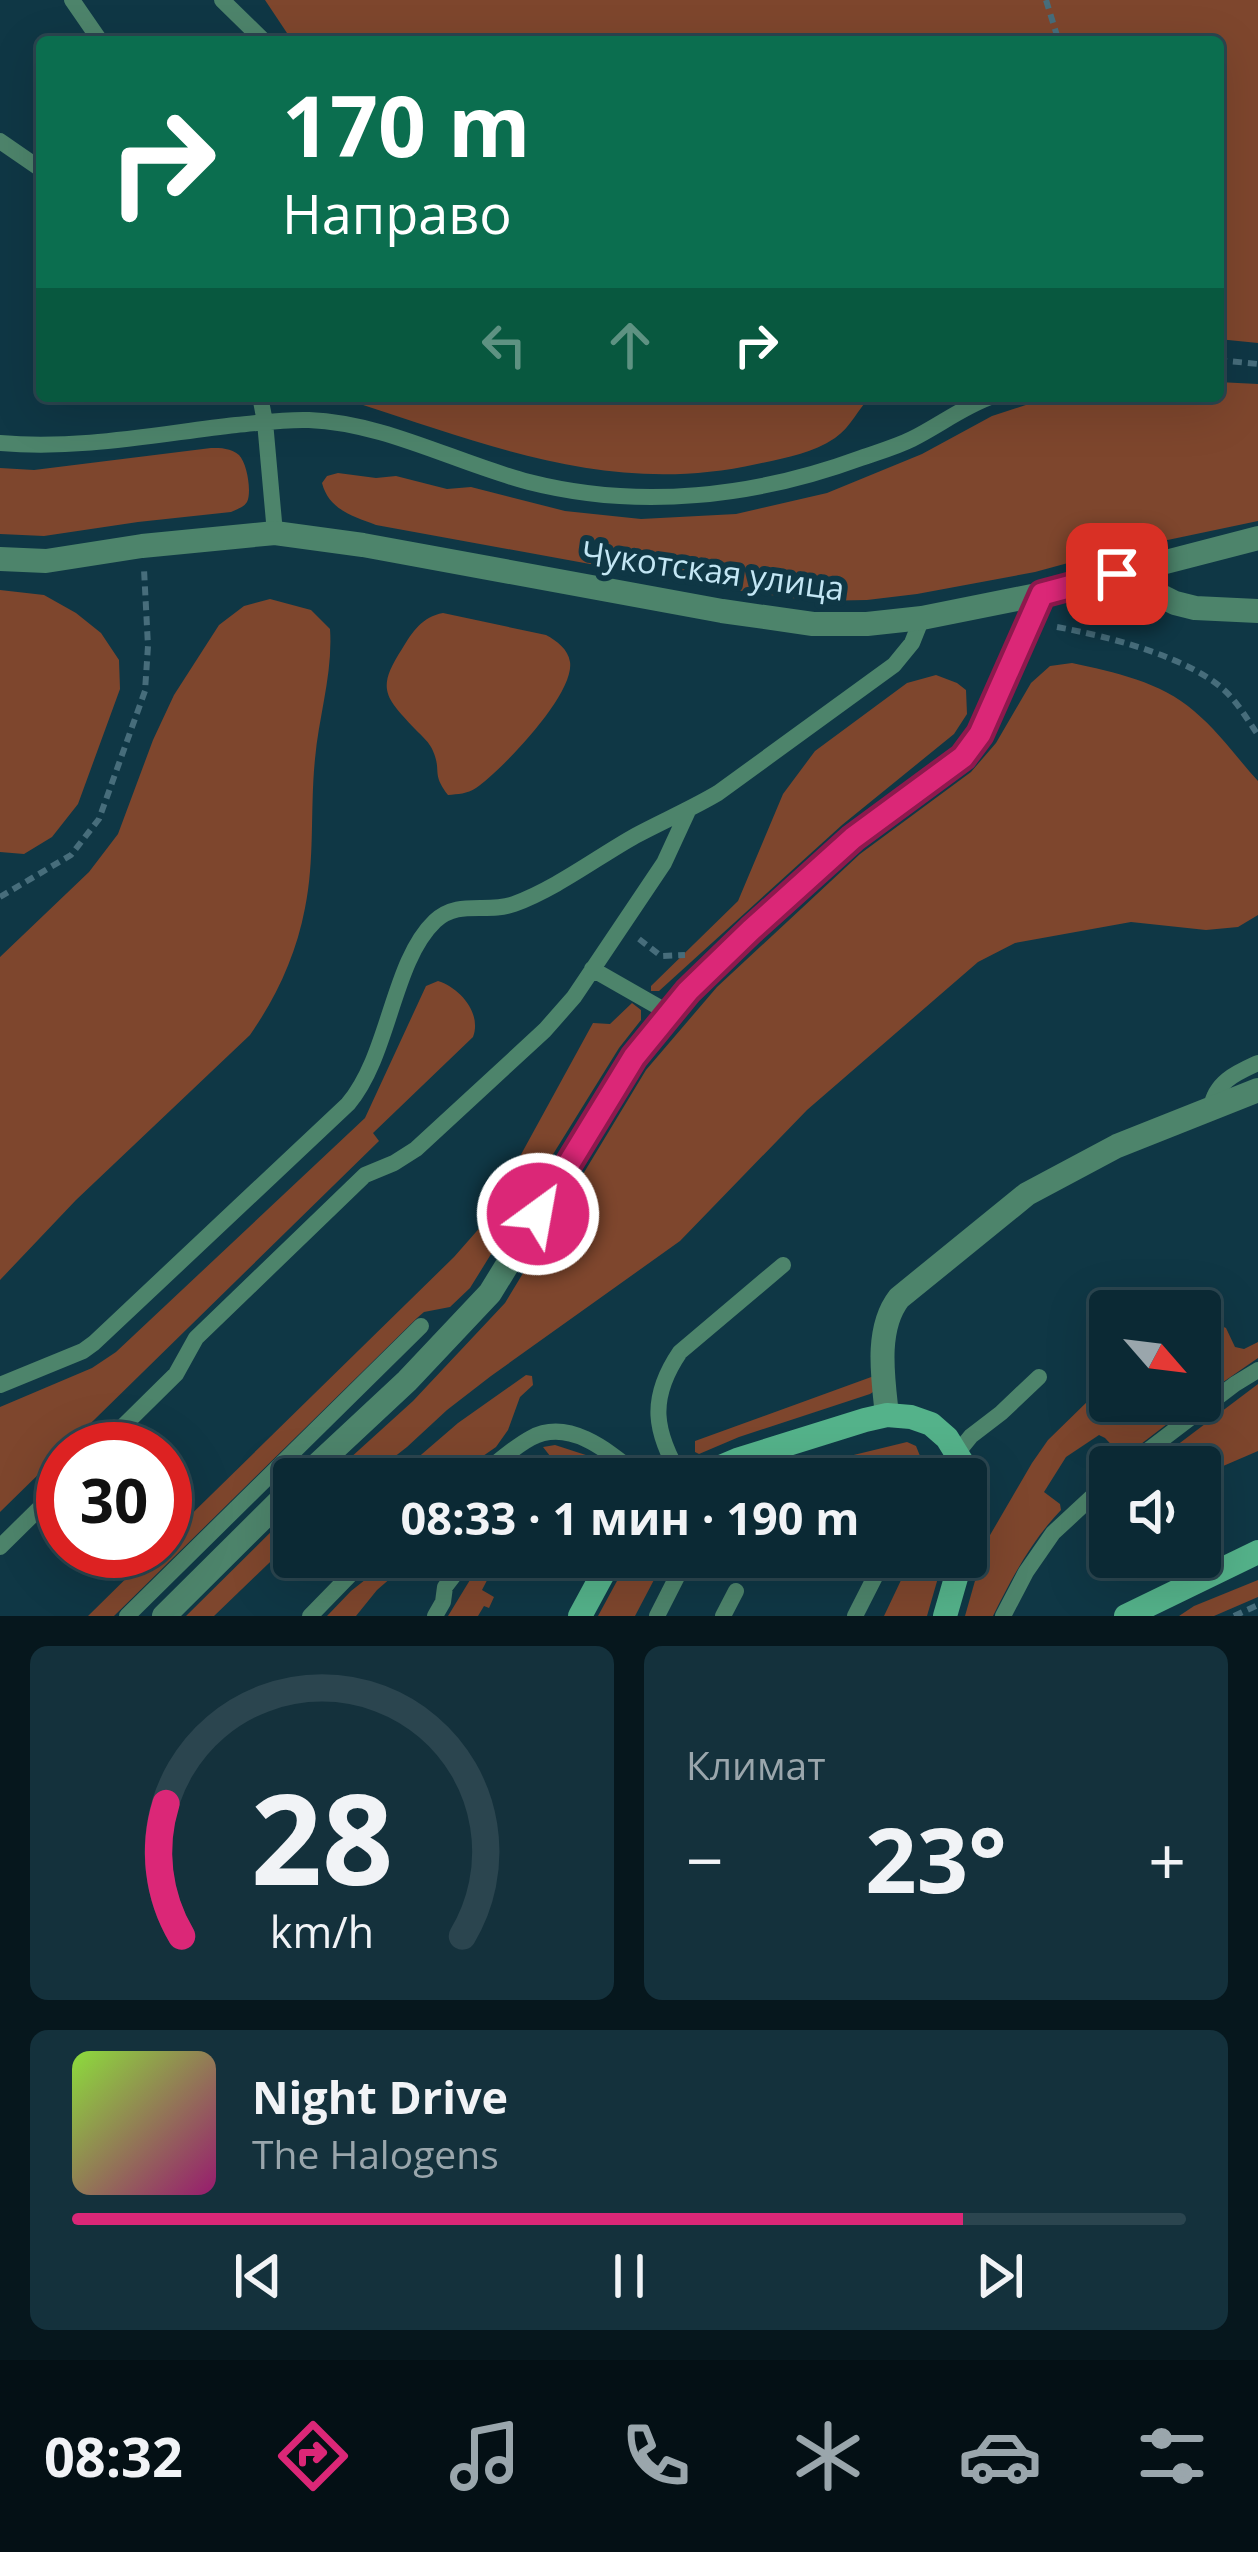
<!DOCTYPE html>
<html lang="ru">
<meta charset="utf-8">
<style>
:root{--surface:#0b2934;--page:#14313c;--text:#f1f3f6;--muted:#9aa6ac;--line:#2b454f;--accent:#db2777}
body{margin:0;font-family:"Open Sans",sans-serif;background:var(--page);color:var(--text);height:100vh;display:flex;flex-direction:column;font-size:45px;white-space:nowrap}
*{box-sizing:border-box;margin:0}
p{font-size:39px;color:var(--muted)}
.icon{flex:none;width:66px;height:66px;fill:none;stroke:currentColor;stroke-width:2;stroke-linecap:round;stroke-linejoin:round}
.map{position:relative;height:1616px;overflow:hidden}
.details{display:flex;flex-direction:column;gap:30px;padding:30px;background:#06171d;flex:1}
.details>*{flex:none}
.top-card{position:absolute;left:36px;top:36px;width:1188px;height:366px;border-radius:12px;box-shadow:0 12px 48px #0002,0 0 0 3px var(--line);background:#0b6e4f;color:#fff;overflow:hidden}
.needle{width:78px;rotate:118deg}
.controls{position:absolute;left:1089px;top:1290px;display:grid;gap:24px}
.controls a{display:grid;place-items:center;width:132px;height:132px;border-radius:12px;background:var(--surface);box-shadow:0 12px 48px #0002,0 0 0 3px var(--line);font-size:60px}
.speed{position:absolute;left:36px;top:1422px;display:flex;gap:24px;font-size:60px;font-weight:700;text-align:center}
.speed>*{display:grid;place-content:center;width:156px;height:156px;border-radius:50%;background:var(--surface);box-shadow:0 12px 48px #0002,0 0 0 3px var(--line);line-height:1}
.speed .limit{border:18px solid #d22;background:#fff;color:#111}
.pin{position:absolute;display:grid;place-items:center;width:102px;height:102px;color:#fff;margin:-51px;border-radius:24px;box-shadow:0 6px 18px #0006}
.me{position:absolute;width:132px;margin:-66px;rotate:32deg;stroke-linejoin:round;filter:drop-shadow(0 0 9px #0008)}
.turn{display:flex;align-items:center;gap:42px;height:252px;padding:0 48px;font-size:54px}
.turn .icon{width:156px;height:156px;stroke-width:2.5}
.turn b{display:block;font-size:84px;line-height:102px}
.lanes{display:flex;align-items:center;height:114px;padding:0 48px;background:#0003;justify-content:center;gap:60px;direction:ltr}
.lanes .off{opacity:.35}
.big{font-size:90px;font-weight:700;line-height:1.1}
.details .tile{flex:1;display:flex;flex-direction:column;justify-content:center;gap:18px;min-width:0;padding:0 42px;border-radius:18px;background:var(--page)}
.details .dial{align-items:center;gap:0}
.dial svg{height:312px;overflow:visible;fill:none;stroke:var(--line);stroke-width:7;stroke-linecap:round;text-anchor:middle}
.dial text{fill:var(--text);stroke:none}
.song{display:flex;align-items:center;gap:36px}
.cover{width:144px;height:144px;border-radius:18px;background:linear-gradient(135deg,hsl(90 70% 55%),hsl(320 70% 35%))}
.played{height:12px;border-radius:6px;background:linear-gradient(90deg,var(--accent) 80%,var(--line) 80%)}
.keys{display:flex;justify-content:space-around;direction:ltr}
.heat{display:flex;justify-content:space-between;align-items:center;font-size:66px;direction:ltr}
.details .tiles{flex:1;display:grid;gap:30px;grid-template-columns:1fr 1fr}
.tile:last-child{grid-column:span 2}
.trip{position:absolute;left:273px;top:1458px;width:714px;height:120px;border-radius:12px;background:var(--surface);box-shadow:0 12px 48px #0002,0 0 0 3px var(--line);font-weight:700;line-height:120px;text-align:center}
.dock{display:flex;height:192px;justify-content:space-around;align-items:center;background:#041015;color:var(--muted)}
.dock .icon{width:84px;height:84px}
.dock .selected{color:var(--accent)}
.dock b{font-size:54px;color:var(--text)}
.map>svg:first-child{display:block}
.green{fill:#7e462d}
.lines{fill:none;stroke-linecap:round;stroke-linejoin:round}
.path{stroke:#476d7b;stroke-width:6;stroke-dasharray:9 6;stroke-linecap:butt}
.lane{stroke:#4d846b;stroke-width:16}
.street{stroke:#4d846b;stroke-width:24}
.secondary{stroke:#54b28a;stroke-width:24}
.route-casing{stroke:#8e194d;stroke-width:30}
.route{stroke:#db2777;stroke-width:21}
.labels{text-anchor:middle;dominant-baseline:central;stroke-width:12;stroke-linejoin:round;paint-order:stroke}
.street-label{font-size:33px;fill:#c3e6f4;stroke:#0f3745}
</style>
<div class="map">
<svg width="1258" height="1616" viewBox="0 0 1258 1616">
<rect width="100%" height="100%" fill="#0f3745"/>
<path class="green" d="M265 0H1258V343L1218 339V42H293Z
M1218 382 1258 384V521L1101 554 1035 572 917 594 867 600 813 601 721 588 376 525C353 516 329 510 322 483L327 476 338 473 376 478 396 476 447 489 471 487 565 511 641 519 736 514 827 493 922 454 992 416 1053 396H1218Z
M348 396H871C858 409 851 427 835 438 811 454 785 458 757 464 614 496 493 447 360 404Z
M211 448C221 448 231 448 239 455 247 463 252 492 247 502 243 508 237 509 231 512L138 522 44 536 0 534V468L34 470Z
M0 590 44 595 76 613 101 633 119 660 120 689 78 804 52 837 24 854 0 852Z
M270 599 311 610 330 629C333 673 319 715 315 759 310 808 315 860 305 908 296 955 277 996 250 1035L76 1200 0 1280V957L89 872 118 834 153 740 174 695 219 625 244 606Z
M443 613 546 635C557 641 568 649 570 662 575 694 502 770 476 788 467 794 458 794 448 795 431 773 442 772 433 751 430 743 422 736 415 729 385 697 376 689 402 649 413 631 422 617 443 613Z
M1072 663C1114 672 1161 682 1194 711 1218 731 1237 758 1258 781V915L1238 927 1206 930 1131 922 1015 943 978 962 807 1110 680 1241 491 1376 447 1410 407 1447 366 1479H327L413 1401 505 1303 646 1070 717 987 860 854 971 772 996 743 1031 683 1050 666Z
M936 675 957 683 966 690 967 714 954 734 842 825 659 991H651V986L738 901 783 794 815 751 907 683Z
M438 981C460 988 482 1013 473 1037L373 1133 379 1141 0 1512V1407L92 1368 116 1352 365 1118 426 986Z
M632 1003 641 1010V1020L619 1048 470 1288 450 1307 424 1312 417 1318 114 1616H88L154 1551H165V1540L454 1257 483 1224 593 1023 610 1024Z
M1217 1324 1226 1328 1235 1347 1244 1349 1258 1342V1358L1200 1398V1332Z
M526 1375 532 1376 533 1385 520 1397 508 1430 496 1447 450 1479H393L458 1423Z
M874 1376 876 1390 870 1394 739 1437 699 1454 695 1452V1441Z
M1110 1384V1401H1197L1128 1454H1120L1105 1438 1099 1435 1066 1457 1044 1492 1060 1504 1061 1510C1031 1541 1012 1578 993 1616H965L986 1542 1032 1463 1048 1440 1091 1398Z
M1258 1384V1451L1200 1476V1467H1148Z
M907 1442 916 1446 920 1456 907 1476 898 1479 832 1467 828 1464 829 1461Z
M555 1445 595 1458 624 1479H498L525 1461 532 1469 550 1456 543 1447Z
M294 1509V1539L214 1616H186Z
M394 1557H415L377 1590 356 1616H327L351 1591Z
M494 1557H499L482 1590 494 1597 489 1608 484 1606 478 1616H448L473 1575Z
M630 1557H666L635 1616H598Z
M912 1557H944L927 1616H884Z
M1258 1580V1597L1214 1616H1179L1194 1606Z"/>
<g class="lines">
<path class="path" d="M1046 0 1059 42
M1218 360 1258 364
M1057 627C1106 636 1196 658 1230 696 1241 708 1249 722 1258 735
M0 897 71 855 99 819 145 691 148 646 144 569
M639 939 661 956 685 955
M746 1572 754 1557
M1234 1616 1258 1605"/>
<path class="lane" d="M72 0 101 42
M222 0 265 42
M0 141 42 170
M260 396 265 422 275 533
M0 443C80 450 157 434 236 425 260 423 285 419 309 420 385 423 456 463 529 482 639 510 755 497 861 458 878 452 896 447 912 439 940 425 964 406 993 396
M592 969 669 1013
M1211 1108C1215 1082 1236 1073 1258 1063
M0 1385 83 1351 94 1343 348 1104C390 1054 392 962 435 921 459 899 486 914 514 904 557 888 596 858 635 836 663 821 691 809 718 793L894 665 912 643 922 618
M100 1449 176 1374 196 1338 365 1175 394 1163 416 1149 545 1030 574 997 664 863 688 811
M1126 1467 1235 1384 1258 1370
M476 1479C494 1466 512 1448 531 1438 571 1416 614 1456 643 1479
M682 1479C654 1432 648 1399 680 1352L783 1265
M807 1479H829
M936 1479 971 1436 1001 1413 1039 1377
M0 1547 63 1485
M127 1616 421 1326
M310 1616 350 1575 373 1557
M435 1616 443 1602 445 1587 468 1557
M657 1616 687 1557
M723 1616 736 1591
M855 1616 885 1557
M1003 1616 1026 1572 1053 1533 1110 1480"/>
<path class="street" d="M0 559 46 561 142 546 275 533 363 545 722 611 813 624H867L922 618 1042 594 980 735 963 757 853 838 751 930 688 991 635 1057 490 1293 407 1381 302 1479
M1117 574 1175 603 1195 608 1258 611
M1042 594 1258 538
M887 1415C883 1378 875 1329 899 1298L1027 1194 1117 1146 1258 1090
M164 1616 294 1487"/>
<path class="secondary" d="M692 1479 737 1460 865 1420 887 1415 911 1417 931 1424 947 1438 968 1472 973 1499 966 1542
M580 1616 612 1557
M945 1616 962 1557
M1126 1616 1258 1552"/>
</g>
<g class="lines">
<g class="route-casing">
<path id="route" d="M538 1214 634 1057 688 991 751 930 853 838 963 757 980 734 1042 594 1117 574"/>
</g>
<use href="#route" class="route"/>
</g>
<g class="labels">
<g class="street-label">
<text transform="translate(713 570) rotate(8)">Чукотская улица</text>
</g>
</g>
</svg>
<div class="controls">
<a><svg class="needle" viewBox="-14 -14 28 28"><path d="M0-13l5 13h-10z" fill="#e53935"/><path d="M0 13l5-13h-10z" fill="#9aa6ac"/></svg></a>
<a><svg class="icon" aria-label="sound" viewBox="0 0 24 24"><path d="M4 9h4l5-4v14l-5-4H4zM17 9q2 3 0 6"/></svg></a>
</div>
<div class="speed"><div class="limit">30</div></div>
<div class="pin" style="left:1117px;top:574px;background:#d93025"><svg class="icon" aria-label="arrive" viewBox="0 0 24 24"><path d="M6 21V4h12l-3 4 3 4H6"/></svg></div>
<svg class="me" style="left:538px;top:1214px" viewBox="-20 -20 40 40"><circle r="17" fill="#db2777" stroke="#fff" stroke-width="3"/><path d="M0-11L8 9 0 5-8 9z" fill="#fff"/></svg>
<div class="trip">08:33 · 1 мин · 190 m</div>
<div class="top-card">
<div class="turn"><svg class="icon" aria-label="right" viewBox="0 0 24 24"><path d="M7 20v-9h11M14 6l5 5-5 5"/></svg><div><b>170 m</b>Направо</div></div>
<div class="lanes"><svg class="icon off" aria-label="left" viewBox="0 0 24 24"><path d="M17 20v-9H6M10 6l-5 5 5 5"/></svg><svg class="icon off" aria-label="ahead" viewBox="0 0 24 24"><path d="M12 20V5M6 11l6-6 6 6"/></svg><svg class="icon" aria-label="right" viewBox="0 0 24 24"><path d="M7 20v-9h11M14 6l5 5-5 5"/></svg></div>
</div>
</div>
<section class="details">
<div class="tiles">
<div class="tile dial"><svg viewBox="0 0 100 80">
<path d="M14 69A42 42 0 1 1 86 69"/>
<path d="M14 69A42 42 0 0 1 10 35" stroke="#db2777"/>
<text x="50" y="56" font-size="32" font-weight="700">28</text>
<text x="50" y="72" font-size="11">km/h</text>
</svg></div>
<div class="tile"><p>Климат</p>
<div class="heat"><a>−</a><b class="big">23°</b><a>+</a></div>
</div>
<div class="tile">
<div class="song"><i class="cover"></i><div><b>Night Drive</b><p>The Halogens</p></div></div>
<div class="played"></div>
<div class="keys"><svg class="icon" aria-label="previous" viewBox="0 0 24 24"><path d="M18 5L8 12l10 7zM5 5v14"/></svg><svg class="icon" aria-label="pause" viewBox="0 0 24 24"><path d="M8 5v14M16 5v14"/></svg><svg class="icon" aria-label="next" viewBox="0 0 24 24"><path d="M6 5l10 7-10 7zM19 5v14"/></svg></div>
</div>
</div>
</section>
<nav class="dock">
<b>08:32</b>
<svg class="icon selected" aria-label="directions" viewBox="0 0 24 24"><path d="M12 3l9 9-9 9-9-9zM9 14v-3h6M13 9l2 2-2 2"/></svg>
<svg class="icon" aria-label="music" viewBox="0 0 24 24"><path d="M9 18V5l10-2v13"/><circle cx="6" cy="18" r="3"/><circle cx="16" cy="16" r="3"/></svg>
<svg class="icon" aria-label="phone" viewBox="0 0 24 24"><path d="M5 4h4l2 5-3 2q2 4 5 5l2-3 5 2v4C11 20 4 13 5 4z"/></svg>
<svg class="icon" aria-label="climate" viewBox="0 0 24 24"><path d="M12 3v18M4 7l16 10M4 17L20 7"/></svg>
<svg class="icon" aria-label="car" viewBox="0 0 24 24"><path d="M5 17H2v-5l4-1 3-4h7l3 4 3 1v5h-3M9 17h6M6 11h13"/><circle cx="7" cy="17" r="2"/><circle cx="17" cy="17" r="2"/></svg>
<svg class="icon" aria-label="filters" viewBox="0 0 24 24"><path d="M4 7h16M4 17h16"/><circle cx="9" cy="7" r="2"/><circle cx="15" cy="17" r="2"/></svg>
</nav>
